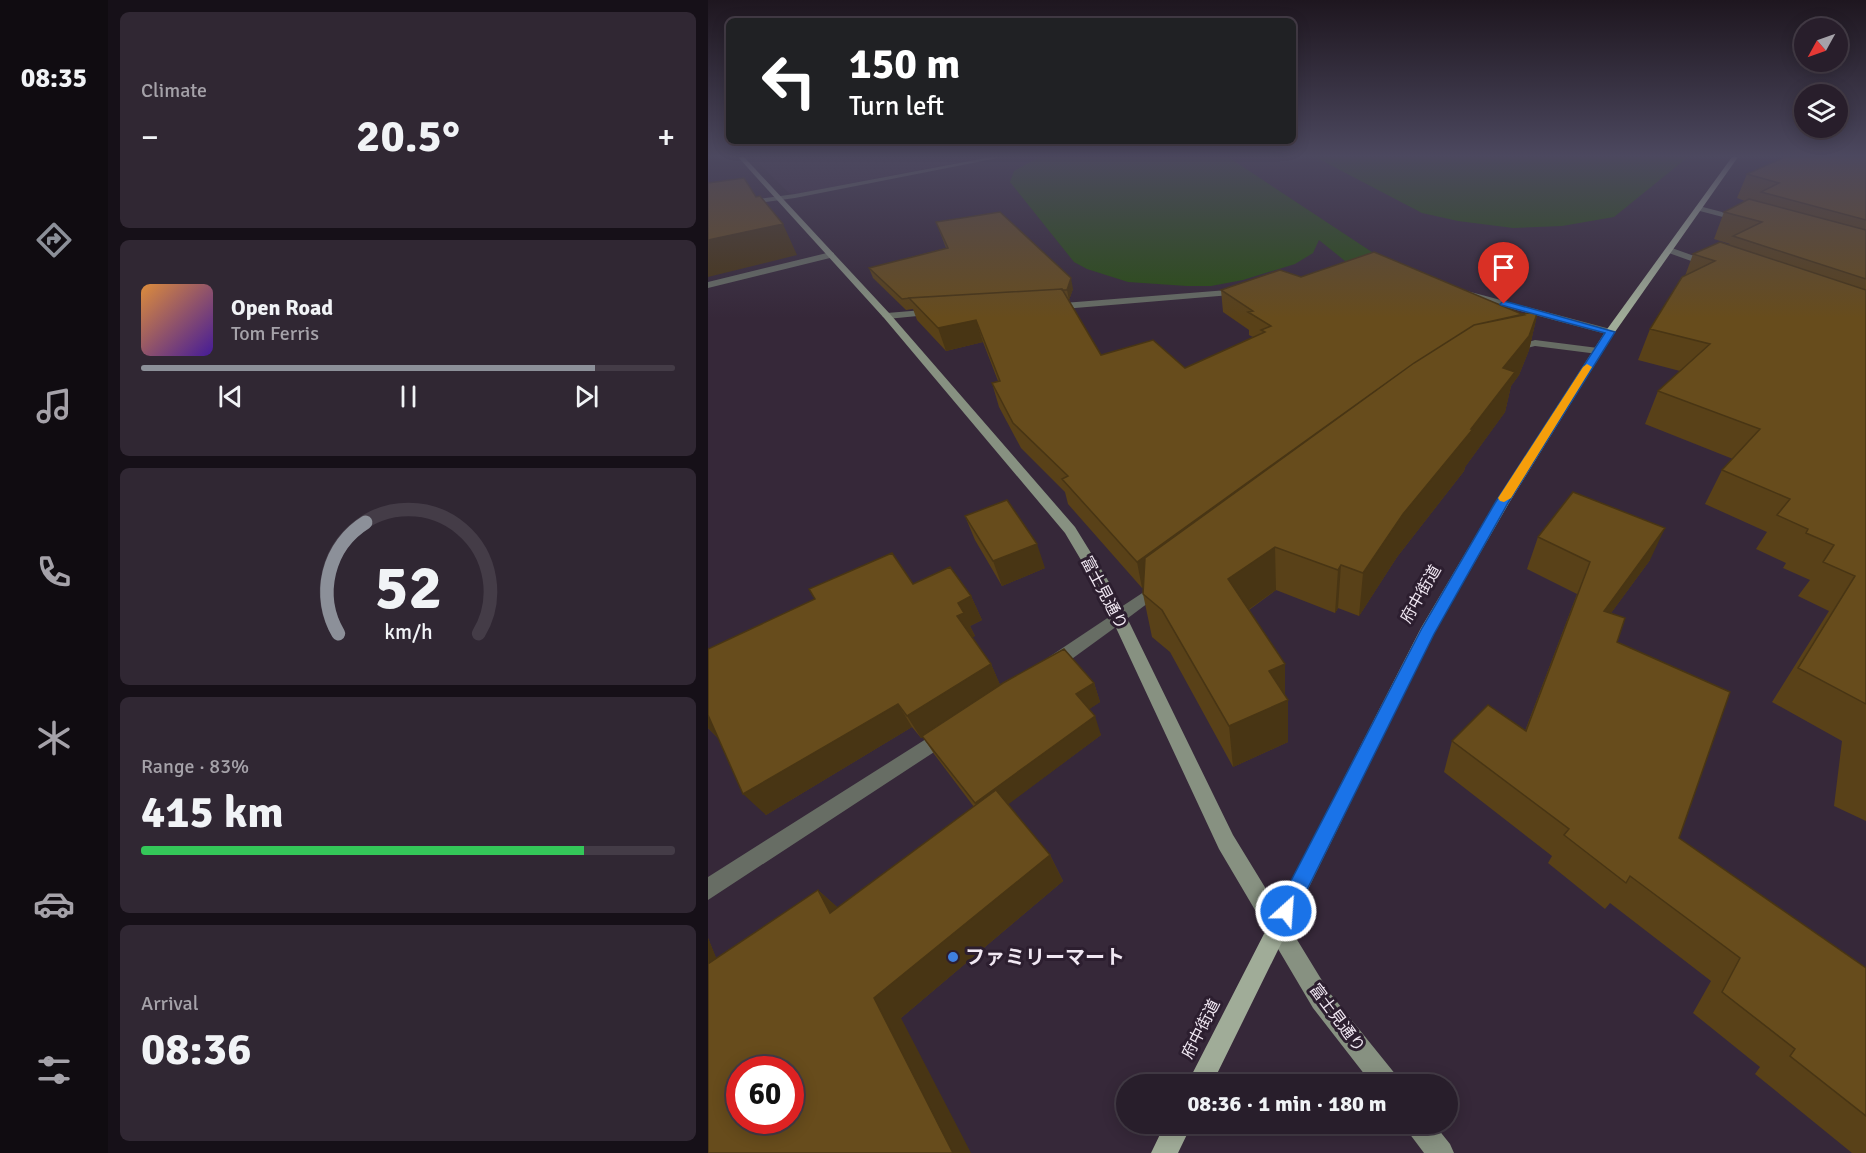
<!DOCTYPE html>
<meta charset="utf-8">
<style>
:root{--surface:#281e2b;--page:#302733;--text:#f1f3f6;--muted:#a5a2a9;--line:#443c47;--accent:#8c9099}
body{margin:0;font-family:Signika,"Noto Sans JP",sans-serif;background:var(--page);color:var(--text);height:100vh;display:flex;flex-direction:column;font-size:22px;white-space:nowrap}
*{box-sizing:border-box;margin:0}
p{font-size:20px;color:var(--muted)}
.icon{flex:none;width:33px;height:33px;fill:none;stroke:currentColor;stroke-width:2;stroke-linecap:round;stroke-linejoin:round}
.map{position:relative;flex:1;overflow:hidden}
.sheet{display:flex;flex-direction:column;gap:12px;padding:12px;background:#161018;width:600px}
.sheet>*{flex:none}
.banner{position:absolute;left:18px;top:18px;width:570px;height:126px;border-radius:9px;box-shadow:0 3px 15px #0003,0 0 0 2px var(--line);background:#202124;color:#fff;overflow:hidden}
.needle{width:39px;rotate:230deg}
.tools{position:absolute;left:1086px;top:18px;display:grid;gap:12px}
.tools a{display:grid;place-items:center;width:54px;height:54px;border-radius:50%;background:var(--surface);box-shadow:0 3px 15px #0003,0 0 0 2px var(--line);font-size:30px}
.speed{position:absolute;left:18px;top:1056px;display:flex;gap:12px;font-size:30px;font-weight:700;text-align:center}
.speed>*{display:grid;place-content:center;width:78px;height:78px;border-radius:50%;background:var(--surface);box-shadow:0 3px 15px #0003,0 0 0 2px var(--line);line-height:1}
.speed .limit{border:9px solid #d22;background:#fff;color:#111}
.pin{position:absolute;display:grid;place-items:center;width:51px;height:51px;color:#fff;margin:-62px -26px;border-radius:50% 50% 50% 0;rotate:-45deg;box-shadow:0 0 6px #0007}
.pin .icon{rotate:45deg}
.me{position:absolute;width:66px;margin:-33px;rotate:26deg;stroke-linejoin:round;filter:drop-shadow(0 0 4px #0008)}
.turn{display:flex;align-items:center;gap:21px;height:126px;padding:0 24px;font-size:27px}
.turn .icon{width:78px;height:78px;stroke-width:2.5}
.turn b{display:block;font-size:42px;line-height:51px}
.big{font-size:45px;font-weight:700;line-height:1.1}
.sheet .widget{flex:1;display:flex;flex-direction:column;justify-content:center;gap:9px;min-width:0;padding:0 21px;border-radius:9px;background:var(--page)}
.sheet .dial{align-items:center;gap:0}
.dial svg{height:156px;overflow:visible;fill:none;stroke:var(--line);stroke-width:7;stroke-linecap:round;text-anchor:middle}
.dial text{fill:var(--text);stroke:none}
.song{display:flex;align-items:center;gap:18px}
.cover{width:72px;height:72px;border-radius:9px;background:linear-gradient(135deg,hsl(30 70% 55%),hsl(260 70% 35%))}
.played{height:6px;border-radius:3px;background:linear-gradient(90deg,var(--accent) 85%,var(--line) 85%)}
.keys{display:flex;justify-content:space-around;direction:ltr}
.heat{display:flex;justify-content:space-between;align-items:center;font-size:33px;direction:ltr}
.charge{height:9px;border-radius:4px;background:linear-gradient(90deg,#34c759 83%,var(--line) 0)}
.trip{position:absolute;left:408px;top:1074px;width:342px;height:60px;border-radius:30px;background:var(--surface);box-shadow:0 3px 15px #0003,0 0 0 2px var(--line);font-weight:700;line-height:60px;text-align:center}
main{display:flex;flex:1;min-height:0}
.menu{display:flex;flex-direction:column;width:108px;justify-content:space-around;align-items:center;background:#100c11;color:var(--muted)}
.menu .icon{width:42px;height:42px}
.menu .current{color:var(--accent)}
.menu b{font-size:27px;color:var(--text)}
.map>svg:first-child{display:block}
.built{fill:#3f2d44}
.green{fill:#294d13}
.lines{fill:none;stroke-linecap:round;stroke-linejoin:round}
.lane{fill:#676d64;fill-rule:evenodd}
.street{fill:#676d64;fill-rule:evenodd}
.secondary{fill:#879181;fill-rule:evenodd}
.primary{fill:#a0ac98;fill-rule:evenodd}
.wall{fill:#594118}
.shaded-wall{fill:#483514}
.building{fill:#674c1c;stroke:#483514;stroke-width:1.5;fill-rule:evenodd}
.route{fill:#1a73e8;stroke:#114b97;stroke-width:1.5}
.slow{fill:#f59e0b}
.shop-dot{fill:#3f7fe0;stroke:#2c1e2f;stroke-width:2}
.labels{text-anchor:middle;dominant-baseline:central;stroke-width:6;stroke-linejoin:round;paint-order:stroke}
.street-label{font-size:16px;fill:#f1e8f3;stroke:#2c1e2f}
.near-poi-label{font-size:20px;font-weight:bold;fill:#f1e8f3;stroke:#2c1e2f;text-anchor:start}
</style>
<main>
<nav class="menu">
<b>08:35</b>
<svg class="icon current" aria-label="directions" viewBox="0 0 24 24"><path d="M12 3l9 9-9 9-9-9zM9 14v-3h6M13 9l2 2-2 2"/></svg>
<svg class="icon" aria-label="music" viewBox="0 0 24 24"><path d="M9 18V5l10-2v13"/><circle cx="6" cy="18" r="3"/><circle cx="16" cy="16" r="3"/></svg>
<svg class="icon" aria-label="phone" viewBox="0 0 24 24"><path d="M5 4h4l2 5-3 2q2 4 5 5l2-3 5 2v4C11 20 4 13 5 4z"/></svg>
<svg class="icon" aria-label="climate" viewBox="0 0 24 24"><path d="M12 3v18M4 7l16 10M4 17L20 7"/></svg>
<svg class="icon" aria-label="car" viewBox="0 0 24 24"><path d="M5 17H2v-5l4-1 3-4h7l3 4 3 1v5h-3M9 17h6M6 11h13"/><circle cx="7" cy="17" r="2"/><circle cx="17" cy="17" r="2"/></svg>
<svg class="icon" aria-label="filters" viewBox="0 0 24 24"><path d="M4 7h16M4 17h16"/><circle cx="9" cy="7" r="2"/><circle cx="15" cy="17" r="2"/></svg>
</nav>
<section class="sheet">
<div class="widget"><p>Climate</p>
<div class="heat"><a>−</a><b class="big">20.5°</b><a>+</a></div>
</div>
<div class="widget">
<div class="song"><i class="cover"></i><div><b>Open Road</b><p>Tom Ferris</p></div></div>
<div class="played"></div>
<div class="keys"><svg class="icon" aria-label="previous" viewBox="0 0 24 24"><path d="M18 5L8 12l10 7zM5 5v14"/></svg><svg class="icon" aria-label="pause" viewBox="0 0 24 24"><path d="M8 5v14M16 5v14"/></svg><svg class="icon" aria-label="next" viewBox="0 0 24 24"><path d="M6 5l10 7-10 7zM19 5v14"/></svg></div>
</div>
<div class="widget dial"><svg viewBox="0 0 100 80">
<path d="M14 69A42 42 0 1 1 86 69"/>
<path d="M14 69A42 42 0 0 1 28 12" stroke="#8c9099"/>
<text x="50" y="56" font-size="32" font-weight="700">52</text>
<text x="50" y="72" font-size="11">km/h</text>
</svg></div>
<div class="widget"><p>Range · 83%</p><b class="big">415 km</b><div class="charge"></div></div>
<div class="widget"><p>Arrival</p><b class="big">08:36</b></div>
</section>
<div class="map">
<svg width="1158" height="1153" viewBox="0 0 1158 1153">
<rect width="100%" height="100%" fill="#362839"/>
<path class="built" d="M44 157H278L88 194 81 193Z"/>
<path class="green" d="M331 157H520L676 260 642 265 611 240 605 253 587 264 535 280 503 286H479L420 282 379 269 366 262 302 182 306 171Z
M607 157H980L906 217 854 226 805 228 750 221 714 213Z"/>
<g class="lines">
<path class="lane" d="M532 289 535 290V294L343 310 338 307 343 304Z
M227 309 230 310V314L179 319 174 316 179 313Z
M827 340 890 348 895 351 890 354 827 346 803 352 798 349Z
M451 582 456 583 459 587 456 591 416 621H404L402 617 404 613Z"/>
<path class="street" d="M283 157H295L87 198 0 210V206L87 194Z
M991 206 1037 218 1038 220 1034 222 988 210 987 208Z
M961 247 1006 263 1007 265 1000 267 958 252 957 250Z
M123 252 126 253V257L0 288V282Z
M759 291 906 330 907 332 902 335 756 296 754 294Z
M410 611 416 613 418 617 416 621 350 669 344 671 338 669 336 664 338 659Z
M237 727 243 729 246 735 243 741 0 900V877Z"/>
<path class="secondary" d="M30 157H36L182 314 367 527 404 587 525 835 621 992 688 1075 691 1084H664L605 1008 511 849 389 587 357 533 176 318Z
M697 1124H726L742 1144 746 1153H716L701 1133Z"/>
<path class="primary" d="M1024 157H1030L907 332 801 503 726 633 504 1084H479L713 628 787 503 897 332Z
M457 1124H484L470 1153H443Z"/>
</g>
<path class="wall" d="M1158 157V821L1126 806 1134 741 1064 702 1121 611 1090 596 1102 580 1075 568 1078 563 1048 549 1059 532 997 504 1014 470 1025 459 937 424 950 391 972 371 930 360 942 329 977 276 985 254 1021 245 1022 244 1006 239 1016 212 1037 201 1029 198 1039 174Z
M228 222 365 289 361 300 393 355 477 368 545 337 541 335V330L515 312 513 290 593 277 816 315 830 311 821 350 811 375 803 386 797 412 757 467 756 471 689 557 651 616 630 608 627 613 568 590 541 610 577 664V695L580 742 525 767 462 652 444 637 435 594 436 586 434 588 360 504 357 492 313 448 291 407 284 383 290 381 275 342 238 351 209 320 205 309 198 310 165 278 161 268 238 248Z
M257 516 337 568 294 586 267 540Z
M830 537 942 560 903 613 909 642 971 838 1158 968V1153H1144L1047 1074 1052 1067 985 1013 1003 981 902 903 897 909 840 863 844 856 736 772 744 741 817 731 869 594 819 569Z
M263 596 274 620 262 626 267 636 264 637 283 664 292 685 386 683 392 702 381 709 393 735 300 804 342 855 355 881 193 1018 0 1153V938L8 958 110 890 130 908 266 807 226 754 215 737 213 738 204 727 58 815 11 739 0 728V649Z"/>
<path class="shaded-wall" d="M75 224 89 255 0 277V240Z
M363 278 365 289 361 300 359 290Z
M830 311 821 350 811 375 803 386 797 412 757 467 756 471 689 557 651 616 655 573 695 514 763 429 795 368Z
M268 320 275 342 238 351 230 328Z
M692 372 690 395 434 588 429 562Z
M957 528 942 560 881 643 896 611Z
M329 544 337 568 294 586 285 561Z
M567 547 568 590 523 622 520 579Z
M633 565 630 608 627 613 630 570Z
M263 596 274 620 262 626 267 636 260 640 249 616 250 603Z
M283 664 293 687 213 738 199 716Z
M577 664V702L580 700V742L525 767 521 726 561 671Z
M386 683 392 702 374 714 368 694Z
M190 704 204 727 58 815 35 794Z
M0 714 12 740 0 728Z
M387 716 393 735 278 821 267 803Z
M342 855 355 881 193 1018 263 1153H245L166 998Z
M110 890 137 914 122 913Z
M0 938 23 994 0 981Z"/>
<path class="building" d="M1077 157H1158V220L1053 192 1071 183 1039 174Z
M36 178 48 197 52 196 75 224 0 240V183Z
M1041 199 1158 230V279L1025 236 1054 222 1016 212Z
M292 212 363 278 359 290H354V289L201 298H202L194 299 161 268 240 248 228 222Z
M1012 242 1158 290V704L1090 668 1147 576 1115 562 1126 545 1098 533 1100 529 1069 515 1082 499 1014 470 1052 429 950 391 1002 344 942 329 974 277 1007 261 985 254Z
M666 252 816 315 766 325 706 363 429 562 354 479 360 476 305 423 284 383 292 381 268 320 230 328 201 298 354 289 393 355 445 340 477 368 557 332 553 330 563 326 540 312 545 311 513 290 572 270 593 277Z
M830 311 821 336 795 368 807 372 763 429H765L695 514 655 573 633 565 630 570 567 547 520 579 577 664 561 671 580 700 521 726 454 610 435 594 437 558 706 363 766 325Z
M865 492 957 528 896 611 917 618 909 642 1022 692 971 838 1158 968V1116L1082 1056 1087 1049 1014 992 1032 958 922 876 918 883 856 835 861 829 744 741 780 705 818 731 882 562 830 537Z
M299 500 329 544 285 561 257 516Z
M184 553 205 584 242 567 263 596 250 603 256 613 249 616 283 664 199 716 190 704 35 794 0 715V649L107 599 101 589Z
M356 649 386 683 368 694 387 716 267 803 214 736 295 683Z
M288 790 342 855 166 998 245 1153H0V964L110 890 122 913ZM32 1070H82V1120H32Z"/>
<linearGradient id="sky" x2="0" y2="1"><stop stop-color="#1e161f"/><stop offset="0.49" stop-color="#4c485f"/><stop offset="1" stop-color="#4c485f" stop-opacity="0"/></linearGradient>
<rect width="1158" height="318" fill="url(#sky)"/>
<path class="route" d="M796 301 907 332 800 503 726 634 585 918 578 921 571 918 568 911 571 904 714 628 787 503 897 333 793 305 792 304Z"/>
<path class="slow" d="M879 364 884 367 803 498 796 502 792 501 790 498 875 367Z"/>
<circle class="shop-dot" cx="245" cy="957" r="6"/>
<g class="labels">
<g class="street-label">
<text transform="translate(396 593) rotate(62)">富士見通り</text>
<text transform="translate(713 594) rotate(-60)">府中街道</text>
<text transform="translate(629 1018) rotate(53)">富士見通り</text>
<text transform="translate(493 1029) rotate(-63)">府中街道</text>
</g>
<g class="near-poi-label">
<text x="257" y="957">ファミリーマート</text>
</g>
</g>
</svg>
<div class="tools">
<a><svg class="needle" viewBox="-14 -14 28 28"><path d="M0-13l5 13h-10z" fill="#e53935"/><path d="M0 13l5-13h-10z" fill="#a5a2a9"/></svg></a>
<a><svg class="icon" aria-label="layers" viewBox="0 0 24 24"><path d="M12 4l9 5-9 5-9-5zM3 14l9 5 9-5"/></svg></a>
</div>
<div class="speed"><div class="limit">60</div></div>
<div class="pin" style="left:796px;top:304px;background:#d93025"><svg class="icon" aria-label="arrive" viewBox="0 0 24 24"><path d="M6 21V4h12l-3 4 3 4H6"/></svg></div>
<svg class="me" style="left:578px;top:911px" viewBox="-20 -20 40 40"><circle r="17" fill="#1a73e8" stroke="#fff" stroke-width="3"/><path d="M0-11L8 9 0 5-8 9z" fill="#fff"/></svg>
<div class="trip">08:36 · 1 min · 180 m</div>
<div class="banner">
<div class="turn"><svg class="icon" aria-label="left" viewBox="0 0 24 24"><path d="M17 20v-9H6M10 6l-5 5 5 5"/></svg><div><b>150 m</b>Turn left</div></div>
</div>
</div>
</main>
